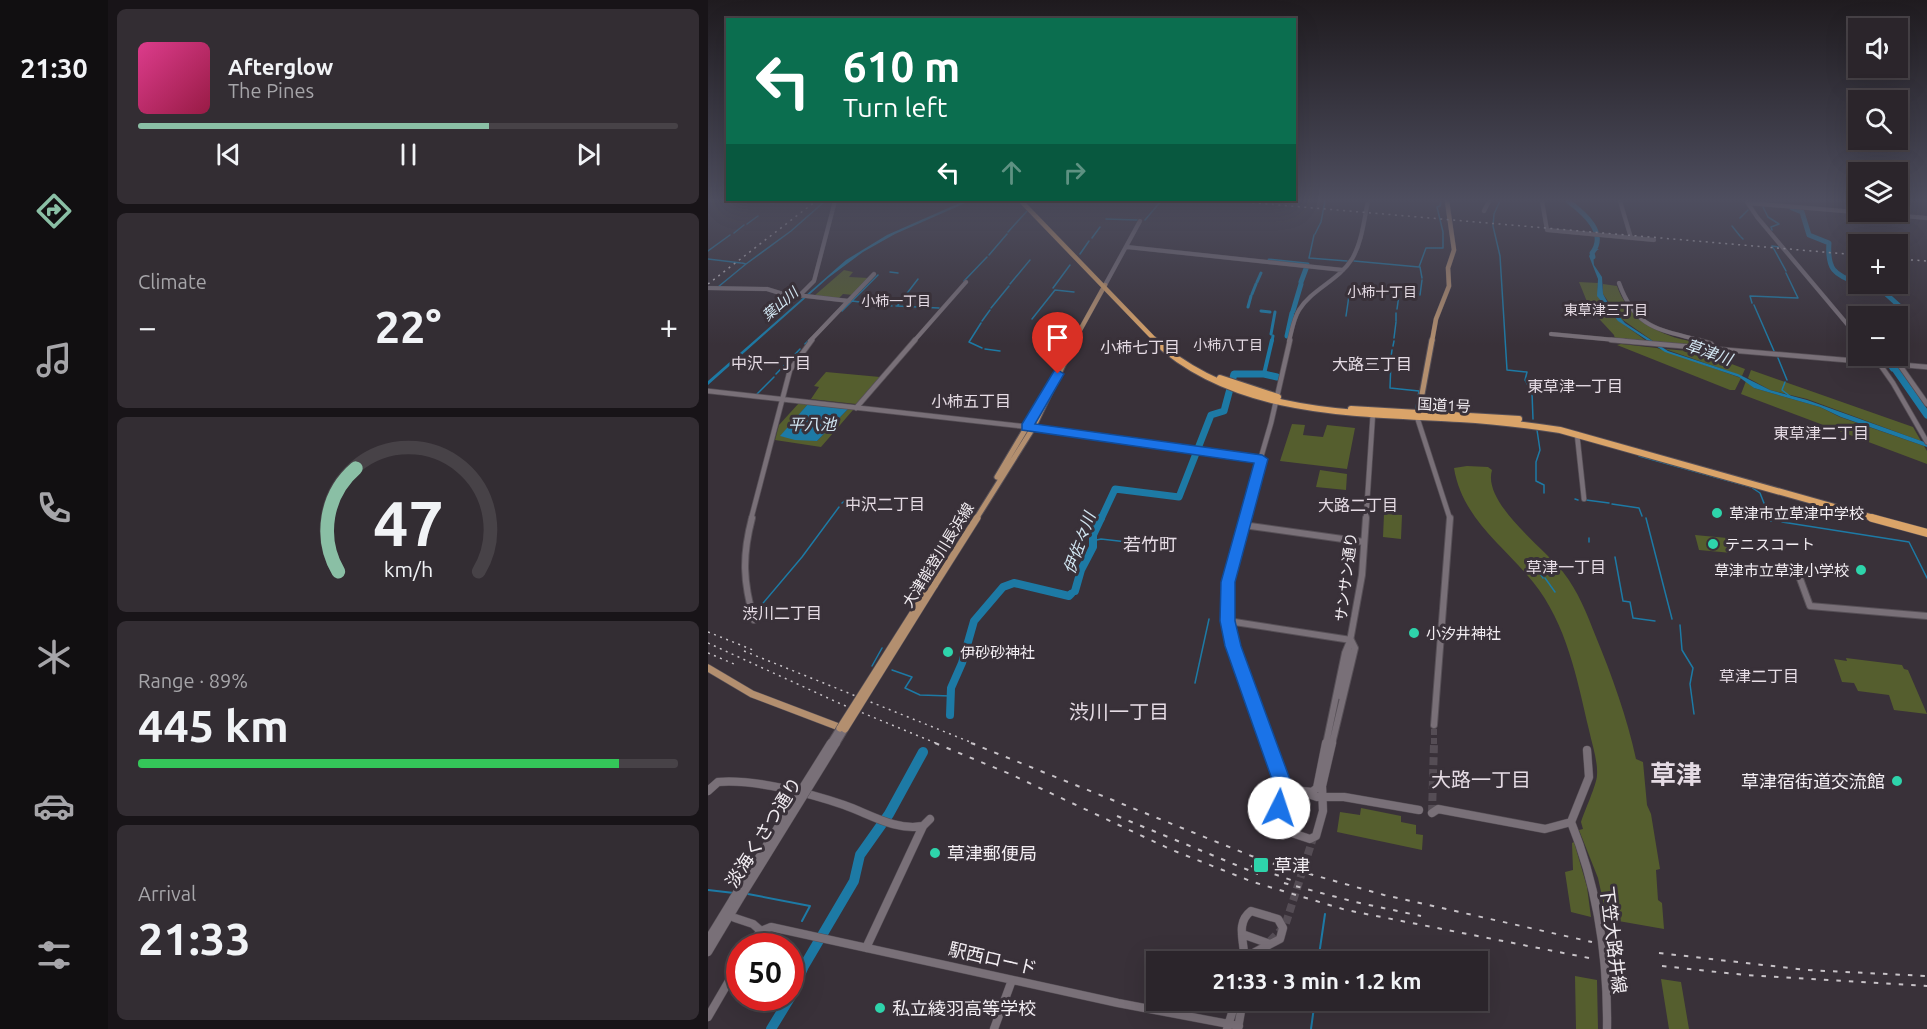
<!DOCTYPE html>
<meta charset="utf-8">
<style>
:root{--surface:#2b252b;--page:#332d33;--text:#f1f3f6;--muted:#a6a5a9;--line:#474247;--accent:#8abfa5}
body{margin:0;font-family:Ubuntu,"Noto Sans JP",sans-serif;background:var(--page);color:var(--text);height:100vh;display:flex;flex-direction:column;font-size:22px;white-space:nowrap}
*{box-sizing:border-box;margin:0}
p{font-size:20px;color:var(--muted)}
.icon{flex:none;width:33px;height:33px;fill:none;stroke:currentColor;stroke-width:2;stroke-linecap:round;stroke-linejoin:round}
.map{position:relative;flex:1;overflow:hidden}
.drawer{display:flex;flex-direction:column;gap:9px;padding:9px;background:#181418;width:600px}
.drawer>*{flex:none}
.guide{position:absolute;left:18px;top:18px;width:570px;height:183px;border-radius:0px;box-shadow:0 6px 24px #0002,0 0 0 2px var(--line);background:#0b6e4f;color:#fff;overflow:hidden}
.tools{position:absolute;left:1140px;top:18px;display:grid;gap:12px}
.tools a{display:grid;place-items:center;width:60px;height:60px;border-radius:0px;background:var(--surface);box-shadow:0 6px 24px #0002,0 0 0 2px var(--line);font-size:30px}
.speed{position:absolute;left:18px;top:933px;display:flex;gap:12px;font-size:30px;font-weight:700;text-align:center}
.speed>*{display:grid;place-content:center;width:78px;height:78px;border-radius:50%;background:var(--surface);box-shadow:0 6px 24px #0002,0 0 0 2px var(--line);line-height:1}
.speed .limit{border:9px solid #d22;background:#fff;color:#111}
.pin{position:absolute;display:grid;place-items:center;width:51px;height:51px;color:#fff;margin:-62px -26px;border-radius:50% 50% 50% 0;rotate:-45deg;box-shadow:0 0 6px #0007}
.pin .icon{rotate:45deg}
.me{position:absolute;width:66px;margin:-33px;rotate:4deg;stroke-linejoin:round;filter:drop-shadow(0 0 4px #0008)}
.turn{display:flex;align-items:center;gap:21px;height:126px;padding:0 18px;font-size:27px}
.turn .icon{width:78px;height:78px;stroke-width:2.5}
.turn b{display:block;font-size:42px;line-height:51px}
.lanes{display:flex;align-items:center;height:57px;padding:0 18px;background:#0003;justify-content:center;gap:30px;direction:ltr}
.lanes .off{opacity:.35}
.big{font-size:45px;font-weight:700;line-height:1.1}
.drawer .widget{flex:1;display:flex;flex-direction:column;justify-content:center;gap:9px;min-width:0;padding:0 21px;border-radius:9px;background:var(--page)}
.drawer .dial{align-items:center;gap:0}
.dial svg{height:156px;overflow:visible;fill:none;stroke:var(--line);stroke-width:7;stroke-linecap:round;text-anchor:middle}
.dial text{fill:var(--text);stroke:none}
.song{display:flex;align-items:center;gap:18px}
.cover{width:72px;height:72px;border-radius:9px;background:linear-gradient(135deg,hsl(330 70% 55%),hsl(340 70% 35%))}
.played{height:6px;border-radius:3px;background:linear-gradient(90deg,var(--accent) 65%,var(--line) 65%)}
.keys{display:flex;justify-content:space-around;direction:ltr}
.heat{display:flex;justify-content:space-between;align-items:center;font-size:33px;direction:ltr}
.charge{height:9px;border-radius:4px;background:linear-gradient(90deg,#34c759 89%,var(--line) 0)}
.trip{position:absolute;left:438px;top:951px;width:342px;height:60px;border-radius:0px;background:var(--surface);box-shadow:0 6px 24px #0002,0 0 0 2px var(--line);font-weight:700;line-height:60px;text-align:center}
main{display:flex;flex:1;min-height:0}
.tab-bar{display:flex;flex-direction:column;width:108px;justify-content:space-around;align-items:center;background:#110f11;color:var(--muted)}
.tab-bar .icon{width:42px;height:42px}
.tab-bar .on{color:var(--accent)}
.tab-bar b{font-size:27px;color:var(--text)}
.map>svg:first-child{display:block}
.green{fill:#555e2e}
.water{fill:#1d7aa5}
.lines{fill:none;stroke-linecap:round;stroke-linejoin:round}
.stream-far1{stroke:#1d7aa5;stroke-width:1.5}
.stream{stroke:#1d7aa5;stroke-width:2}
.canal-far1{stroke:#1d7aa5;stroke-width:3}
.canal{stroke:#1d7aa5;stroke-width:4}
.river-far3{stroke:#1d7aa5;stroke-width:5}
.river-far2{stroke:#1d7aa5;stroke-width:7}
.river-far1{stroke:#1d7aa5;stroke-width:8}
.river{stroke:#1d7aa5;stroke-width:10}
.secondary-tunnel-far1{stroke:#554d55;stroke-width:6;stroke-dasharray:6 3;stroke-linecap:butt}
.secondary-tunnel{stroke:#554d55;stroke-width:8;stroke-dasharray:8 4;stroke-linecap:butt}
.secondary-far3-casing{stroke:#575057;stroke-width:4.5}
.secondary-far2-casing{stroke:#575057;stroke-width:6}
.secondary-far1-casing{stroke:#575057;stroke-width:8}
.secondary-casing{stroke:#575057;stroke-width:9}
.primary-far2-casing{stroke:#575057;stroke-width:5}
.primary-far1-casing{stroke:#575057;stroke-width:7}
.primary-casing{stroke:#575057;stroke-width:8}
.highway-far2-casing{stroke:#575057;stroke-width:5}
.highway-far1-casing{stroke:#575057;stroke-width:8}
.highway-casing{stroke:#575057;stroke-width:9}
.secondary-far3{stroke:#797078;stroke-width:4}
.secondary-far2{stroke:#797078;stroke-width:4.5}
.secondary-far1{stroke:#797078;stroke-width:6}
.secondary{stroke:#797078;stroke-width:8}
.primary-far2{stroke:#b38f6f;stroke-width:4.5}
.primary-far1{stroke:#b38f6f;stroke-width:5}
.primary{stroke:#b38f6f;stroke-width:7}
.highway-far2{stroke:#daa469;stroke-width:4.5}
.highway-far1{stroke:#daa469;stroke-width:6}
.highway{stroke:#daa469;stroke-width:8}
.rail-far1{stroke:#c7c2c7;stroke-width:1.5;stroke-dasharray:2 4.5;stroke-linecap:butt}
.rail{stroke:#c7c2c7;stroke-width:2;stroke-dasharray:4.5 8;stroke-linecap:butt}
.secondary-bridge-far1-casing{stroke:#575057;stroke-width:8;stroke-linecap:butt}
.secondary-bridge-casing{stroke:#575057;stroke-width:9;stroke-linecap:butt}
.primary-bridge-casing{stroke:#575057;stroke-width:8;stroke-linecap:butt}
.secondary-bridge-far1{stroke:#797078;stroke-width:6}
.secondary-bridge{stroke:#797078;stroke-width:8}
.primary-bridge{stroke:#b38f6f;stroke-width:7}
.route{fill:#1a73e8;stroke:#114b97;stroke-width:1.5}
.poi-dot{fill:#2ed4ab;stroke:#393139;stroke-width:2}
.labels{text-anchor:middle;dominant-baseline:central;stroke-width:6;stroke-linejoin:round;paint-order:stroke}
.far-neighbourhood-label{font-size:14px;fill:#e5dbe4;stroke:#393139}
.far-water-label{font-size:14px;font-style:italic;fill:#d1e5f1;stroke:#393139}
.street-label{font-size:15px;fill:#f2edf2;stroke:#393139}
.poi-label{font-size:15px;fill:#f2edf2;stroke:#393139;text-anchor:start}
.neighbourhood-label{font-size:16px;fill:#e5dbe4;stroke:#393139}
.water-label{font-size:16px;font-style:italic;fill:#d1e5f1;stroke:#393139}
.quarter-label{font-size:18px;fill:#e5dbe4;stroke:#393139}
.near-poi-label{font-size:18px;fill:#f2edf2;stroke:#393139;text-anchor:start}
.near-street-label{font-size:18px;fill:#f2edf2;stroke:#393139}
.near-neighbourhood-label{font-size:20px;fill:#e5dbe4;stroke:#393139}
.near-district-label{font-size:26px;font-weight:bold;fill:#e5dbe4;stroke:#393139}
</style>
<main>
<nav class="tab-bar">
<b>21:30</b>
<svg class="icon on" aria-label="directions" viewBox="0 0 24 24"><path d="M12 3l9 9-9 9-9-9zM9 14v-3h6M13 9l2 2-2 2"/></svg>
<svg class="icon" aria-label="music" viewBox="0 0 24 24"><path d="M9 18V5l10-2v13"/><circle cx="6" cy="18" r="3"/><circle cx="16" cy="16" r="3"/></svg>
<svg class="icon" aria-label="phone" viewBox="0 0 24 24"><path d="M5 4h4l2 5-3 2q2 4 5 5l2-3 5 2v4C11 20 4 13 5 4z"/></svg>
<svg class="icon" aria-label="climate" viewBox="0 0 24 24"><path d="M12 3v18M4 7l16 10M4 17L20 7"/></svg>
<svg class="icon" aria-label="car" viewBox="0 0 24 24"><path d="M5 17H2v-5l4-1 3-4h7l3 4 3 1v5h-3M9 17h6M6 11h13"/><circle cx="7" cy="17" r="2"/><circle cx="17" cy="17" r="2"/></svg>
<svg class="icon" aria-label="filters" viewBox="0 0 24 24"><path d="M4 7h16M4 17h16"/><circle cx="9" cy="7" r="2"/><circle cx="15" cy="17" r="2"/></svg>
</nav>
<section class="drawer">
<div class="widget">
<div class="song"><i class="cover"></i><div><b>Afterglow</b><p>The Pines</p></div></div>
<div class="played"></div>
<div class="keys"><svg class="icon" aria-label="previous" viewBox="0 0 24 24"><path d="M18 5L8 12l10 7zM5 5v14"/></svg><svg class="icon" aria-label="pause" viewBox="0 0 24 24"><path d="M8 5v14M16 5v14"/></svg><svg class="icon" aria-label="next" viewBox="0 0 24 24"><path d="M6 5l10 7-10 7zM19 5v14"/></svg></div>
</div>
<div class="widget"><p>Climate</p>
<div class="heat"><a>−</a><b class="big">22°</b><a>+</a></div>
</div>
<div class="widget dial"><svg viewBox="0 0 100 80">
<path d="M14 69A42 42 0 1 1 86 69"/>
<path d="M14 69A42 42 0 0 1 23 16" stroke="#8abfa5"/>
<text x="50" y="56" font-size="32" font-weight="700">47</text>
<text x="50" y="72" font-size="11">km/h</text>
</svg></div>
<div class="widget"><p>Range · 89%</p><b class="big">445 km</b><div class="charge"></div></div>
<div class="widget"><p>Arrival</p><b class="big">21:33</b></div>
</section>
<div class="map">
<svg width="1219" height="1029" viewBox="0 0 1219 1029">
<rect width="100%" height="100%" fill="#393139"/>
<path class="green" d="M136 270 145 272 141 277 161 278 145 295 135 294 130 299 106 296Z
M871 282 890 283C886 310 919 325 937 340L907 339 906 335 882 309Z
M895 284 909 286C919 316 948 334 977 340 986 342 996 342 1005 347L945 341 912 318 895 294Z
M913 344 949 348 1033 378 1027 390H1022L909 345Z
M957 349 1004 353 1013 360 1037 369 1034 376Z
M1043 370 1205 427 1213 441 1099 399 1062 390 1040 378Z
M118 372 172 377 148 404 103 399 111 387 106 386Z
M1038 381 1046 388 1112 407 1132 417 1216 446 1219 451V464L1033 394Z
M91 403 100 404 73 436 109 441 140 409 145 410 113 447 67 440 71 425Z
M584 424 597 425 595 435 615 437 619 425 647 428 639 469 572 461Z
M759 466 780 467 784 470C774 503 837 549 855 572 870 591 879 614 888 637 904 676 919 717 928 759L935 762 939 805 943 814 952 869 948 870 950 900 954 903 956 929 899 919 890 878 871 830 875 829 873 822C876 812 889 784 889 775 890 761 884 744 881 730 869 679 859 624 825 582 795 545 754 518 746 468Z
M612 470 639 474 638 490 608 487Z
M676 514 694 515 693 539 675 537Z
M987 535 1019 538 1024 553 991 550Z
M1138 658 1194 665 1196 669 1200 670 1219 714 1186 710 1181 695 1150 691 1146 683 1134 682 1126 659 1139 661Z
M653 808 693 816V822L708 825V834L715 835 714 850 629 832 632 812 652 815Z
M866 842 879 887 883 917 863 912 857 872 865 870 864 843Z
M867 976 889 980 890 1029H868Z
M953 979 973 982 981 1029H961Z"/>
<path class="water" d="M256 201H262L187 234 155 252 120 278 0 385V381L138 260 179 235Z
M886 249H891L885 253 886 265 894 277 895 294 901 305 917 323 960 351 1030 374 1062 390 1099 400 1219 443V447L1133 417 1112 407 1046 388 1031 377 957 352 910 321 889 296 890 279 881 256Z
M100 404 140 409 109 441 87 440 72 436Z"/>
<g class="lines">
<path class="stream-far1" d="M52 201 66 203
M792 201 786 214 785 226 792 256 799 370 819 372 817 380 824 393 825 419
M324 204 326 201
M1055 207 1060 217 1071 224 1063 227 1064 230
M1032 218 1040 210
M398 219 429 220
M437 220 453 201
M39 224 50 216
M1024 226 1032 236
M300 232 319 211
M26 233 36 225
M607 234 613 222 617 201
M606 235 601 258 639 261
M1033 237 1035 239
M384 238 392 227
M1065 248 1064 246 1071 247
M1066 249 1078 271
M0 251 22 235
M372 254 381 241
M281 255 299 234
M0 259 33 263
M646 261 711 267 718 248H735V232L729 207 732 206 733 201
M38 264 83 231 117 201
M712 267 714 278
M182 272 190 273
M256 281 279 257
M302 284 322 260
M10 287 38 264 34 263
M345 288 362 265
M712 295 714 280
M144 301 184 306
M1044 303 1042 296 1090 298 1078 273
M190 305 210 279
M1046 305 1066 351
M188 306 231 308
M283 308 301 286
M689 309 691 295
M134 311 170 275
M688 313V321
M638 316 642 289
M324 319 347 290 366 292
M274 321 282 310
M273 323 261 342 274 348
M686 338 688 322
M97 344 101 340
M685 346 686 341
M277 349 292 351
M683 357 684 350
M1070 358 1079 380
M683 360 682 388 711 391 708 408
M68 374 92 349
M1077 382 1074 390 1083 397
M49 394 66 377
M829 430 832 450 828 462V481L836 485V493
M931 456 1043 487 1052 493 1063 521
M867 499 870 500
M878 500 901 503
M134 503 140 498
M904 504 931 508 934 516
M938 518 964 619
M1074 522 1201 542 1219 578
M881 538V542
M384 541 393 539 428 543
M907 557 915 601 922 602 925 618 947 621
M820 564 830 570 835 578
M837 578 847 592
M52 616 49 612 51 608 94 557 131 507
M972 625 974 650 985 668 982 684 986 714
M164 666 174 648
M184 670 204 677 197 688 212 695 243 696
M487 683 501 619"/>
<path class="stream" d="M0 890 26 893
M40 894 102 906 94 921
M610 962 617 914
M603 1029 607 1000"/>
<path class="canal-far1" d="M561 260 600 264
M549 282 553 273
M544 294 548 284
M540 307 543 296
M553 311 562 312
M563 334 567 312
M564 341 565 336"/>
<path class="canal" d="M556 374 564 340"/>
<path class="river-far3" d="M860 201C876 213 900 233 884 253L885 257
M1084 208 1094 212 1101 235 1121 243C1119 269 1126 275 1150 283
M593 282 599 266
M1151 284 1177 293 1198 312 1190 334
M585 311 593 284
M579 336 584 313"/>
<path class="river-far2" d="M1178 356 1185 368
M1187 369 1219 415
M393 519 407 489 471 497 503 415 516 411 526 374H556L569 377"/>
<path class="river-far1" d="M367 591 373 570 385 547V535L393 518
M242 715 243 688 254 663 266 621 295 587 306 583 361 596 363 594"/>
<path class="river" d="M82 997 96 966 146 881 152 855 181 814 215 752
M63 1029 82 998"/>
<path class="secondary-tunnel-far1" d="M726 744V725"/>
<path class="secondary-tunnel" d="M724 813 726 743
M562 941 577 926 606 835
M526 1029 529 1011"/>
<g class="secondary-far3-casing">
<path id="secondary-far3" d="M834 201 839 230 946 240
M912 201 923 238
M1039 202 1049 217 1150 337
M1040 203 1219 218
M776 211 781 201
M419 247 635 270
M911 283C928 330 951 329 994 341
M397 285 432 221
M0 288 59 289 72 293 141 301
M92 295 106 281 127 201
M843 334 918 341
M102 341 166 274
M206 341 258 282
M581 341C584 331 585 320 591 310 604 289 630 281 644 259 654 242 656 220 660 201"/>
</g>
<g class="secondary-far2-casing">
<path id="secondary-far2" d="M903 340 1219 367
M989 340 1003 344 1009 350
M1166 356 1185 383 1219 442
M1193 367 1219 404
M0 391 356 431 554 459
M148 408 207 340
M709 417 742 519
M869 434 876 499
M43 519 82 370 104 340
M535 519 563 423 582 340
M658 519 665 412"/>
</g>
<g class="secondary-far1-casing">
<path id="secondary-far1" d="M44 518C34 556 35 582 46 620
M536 518 521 586 522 634 560 744
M535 525 656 542
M1091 576 1102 606 1219 616
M520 621 643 640
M632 696 654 575 658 518
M726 725 742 518
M618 744 637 653 642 641
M624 744 647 648 643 640"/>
</g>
<g class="secondary-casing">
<path id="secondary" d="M560 743 575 786 567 823 572 829 602 839 608 836 615 811 614 786 624 743
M0 791 10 782C47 779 101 793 136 805 162 814 187 831 215 826
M594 791 604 792 609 788 618 743
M576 795 586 789 609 797H636L711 810
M724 813 730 809 837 829 863 822
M863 822C890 889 900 957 899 1029
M863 822 881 777 879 750
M27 918 45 924 53 931
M534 934 562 944
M0 940 25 899
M41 946 53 931 63 927 410 1003 531 1026
M158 948 215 826 222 819
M0 952 31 900
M536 962C538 944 526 924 543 911L570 919 575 928 572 939 547 952 543 962
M0 1017 32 962
M530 1028 535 1000
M286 1029 304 980
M519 1029 528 1000"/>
</g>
<g class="primary-far2-casing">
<path id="primary-far2" d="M366 341 397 285
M724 341 728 319 741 286 740 268 746 250 739 201"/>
</g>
<g class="primary-far1-casing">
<path id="primary-far1" d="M710 416 724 340
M289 477 336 398
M268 519 325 428 367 340"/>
</g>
<g class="primary-casing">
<path id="primary" d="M226 586 269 518
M0 668 44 694 136 729"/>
</g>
<g class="highway-far2-casing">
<path id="highway-far2" d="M313 201 448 341"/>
</g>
<g class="highway-far1-casing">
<path id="highway-far1" d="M446 340C528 416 649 413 752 419 786 421 819 425 852 430L1169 519
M512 378 570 397
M643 409 811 419"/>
</g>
<g class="highway-casing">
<path id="highway" d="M1164 518 1219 533"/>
</g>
<use href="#secondary-far3" class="secondary-far3"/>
<use href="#secondary-far2" class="secondary-far2"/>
<use href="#secondary-far1" class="secondary-far1"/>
<use href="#secondary" class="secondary"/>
<use href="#primary-far2" class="primary-far2"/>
<use href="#primary-far1" class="primary-far1"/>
<use href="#primary" class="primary"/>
<use href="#highway-far2" class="highway-far2"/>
<use href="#highway-far1" class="highway-far1"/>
<use href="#highway" class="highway"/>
<path class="rail-far1" d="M525 201 1150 255
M1190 259 1219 261
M0 284 108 201
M0 632 45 650
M0 643 133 704 230 744
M36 651 267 744
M0 653 26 664"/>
<path class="rail" d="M227 743 302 774 464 850 545 882 638 910 886 959
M263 743 556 861 676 895 884 942
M409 816 550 874
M543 866 586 881
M576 883 647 902 713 916
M951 953 1099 970 1219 976
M954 966 1037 975 1219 986"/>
<g class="secondary-bridge-far1-casing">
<path id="secondary-bridge-far1" d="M122 744 132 728
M128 744 137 729"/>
</g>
<g class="secondary-bridge-casing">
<path id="secondary-bridge" d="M25 899 123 743
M31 900 128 743"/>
</g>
<g class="primary-bridge-casing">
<path id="primary-bridge" d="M132 728 217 594
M137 729 226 586"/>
</g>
<use href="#secondary-bridge-far1" class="secondary-bridge-far1"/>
<use href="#secondary-bridge" class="secondary-bridge"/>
<use href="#primary-bridge" class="primary-bridge"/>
</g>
<linearGradient id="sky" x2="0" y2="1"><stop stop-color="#1f1b1f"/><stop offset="0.58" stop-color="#4e4e5f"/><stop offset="1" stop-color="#4e4e5f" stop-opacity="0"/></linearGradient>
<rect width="1219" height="345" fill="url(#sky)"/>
<path class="route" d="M350 370 356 374 327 424 554 455 560 459 527 582V621L533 646 584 785 585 791 577 815 571 817 564 815C560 804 567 796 566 785L517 646 512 621 513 582 546 463 314 430V424L346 371Z"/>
<g class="poi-dot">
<circle cx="1009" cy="513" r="6"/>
<circle cx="1005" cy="544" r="6"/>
<circle cx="1153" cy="570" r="6"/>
<circle cx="706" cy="633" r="6"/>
<circle cx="240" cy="652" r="6"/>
<circle cx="1189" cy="781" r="6"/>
<circle cx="227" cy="853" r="6"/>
<rect x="545" y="857" width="16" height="16" rx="3"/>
<circle cx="172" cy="1008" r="6"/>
</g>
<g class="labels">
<g class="far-neighbourhood-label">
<text x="674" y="292">小柿十丁目</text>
<text x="188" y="301">小柿一丁目</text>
<text x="898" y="310">東草津三丁目</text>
<text x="520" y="345">小柿八丁目</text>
</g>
<g class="far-water-label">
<text transform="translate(72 304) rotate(-41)">葉山川</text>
</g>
<g class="street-label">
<text transform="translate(736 405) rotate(3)">国道1号</text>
<text transform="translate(230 555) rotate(-58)">大津能登川長浜線</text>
<text transform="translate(638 577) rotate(-83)">サンサン通り</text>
</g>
<g class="poi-label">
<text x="1021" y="513">草津市立草津中学校</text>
<text x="1017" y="544">テニスコート</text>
<text x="1141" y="570" text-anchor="end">草津市立草津小学校</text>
<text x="718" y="633">小汐井神社</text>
<text x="252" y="652">伊砂砂神社</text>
</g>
<g class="neighbourhood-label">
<text x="432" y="347">小柿七丁目</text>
<text x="63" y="363">中沢一丁目</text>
<text x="664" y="364">大路三丁目</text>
<text x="867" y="386">東草津一丁目</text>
<text x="263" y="401">小柿五丁目</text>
<text x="1113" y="433">東草津二丁目</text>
<text x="177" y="504">中沢二丁目</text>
<text x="650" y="505">大路二丁目</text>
<text x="858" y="567">草津一丁目</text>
<text x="74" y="613">渋川二丁目</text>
<text x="1051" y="676">草津二丁目</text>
</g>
<g class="water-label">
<text transform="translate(1001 352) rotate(19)">草津川</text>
<text x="104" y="424">平八池</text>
<text transform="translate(371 543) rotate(-70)">伊佐々川</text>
</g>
<g class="quarter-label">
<text x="442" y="544">若竹町</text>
</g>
<g class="near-poi-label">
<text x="1177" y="781" text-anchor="end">草津宿街道交流館</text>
<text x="239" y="853">草津郵便局</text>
<text x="566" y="865">草津</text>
<text x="184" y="1008">私立綾羽高等学校</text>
</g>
<g class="near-street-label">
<text transform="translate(55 832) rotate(-58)">淡海くさつ通り</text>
<text transform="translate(906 940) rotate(83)">下笠大路井線</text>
<text transform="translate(285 958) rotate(13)">駅西ロード</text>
</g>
<g class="near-neighbourhood-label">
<text x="411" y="711">渋川一丁目</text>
<text x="773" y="779">大路一丁目</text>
</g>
<g class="near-district-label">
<text x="968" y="774">草津</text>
</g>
</g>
</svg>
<div class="tools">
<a><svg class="icon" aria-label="sound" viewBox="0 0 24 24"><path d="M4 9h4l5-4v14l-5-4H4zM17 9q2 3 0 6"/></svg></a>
<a><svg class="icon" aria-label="search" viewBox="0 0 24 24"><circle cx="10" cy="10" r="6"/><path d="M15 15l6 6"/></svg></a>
<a><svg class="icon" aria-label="layers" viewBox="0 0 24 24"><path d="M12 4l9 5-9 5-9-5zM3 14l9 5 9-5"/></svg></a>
<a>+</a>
<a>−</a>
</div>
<div class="speed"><div class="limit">50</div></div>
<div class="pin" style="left:350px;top:374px;background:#d93025"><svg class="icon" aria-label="arrive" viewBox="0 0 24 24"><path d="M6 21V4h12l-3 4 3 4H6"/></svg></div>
<svg class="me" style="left:571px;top:808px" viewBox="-20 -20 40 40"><circle r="19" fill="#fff"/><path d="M0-13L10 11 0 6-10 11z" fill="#1a73e8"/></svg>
<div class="trip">21:33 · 3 min · 1.2 km</div>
<div class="guide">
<div class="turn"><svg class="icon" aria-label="left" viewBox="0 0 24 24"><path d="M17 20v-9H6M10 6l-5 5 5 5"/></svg><div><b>610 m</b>Turn left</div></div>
<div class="lanes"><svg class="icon" aria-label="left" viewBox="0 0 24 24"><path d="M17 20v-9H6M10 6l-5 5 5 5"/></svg><svg class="icon off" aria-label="ahead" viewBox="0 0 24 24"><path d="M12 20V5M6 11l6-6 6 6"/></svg><svg class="icon off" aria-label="right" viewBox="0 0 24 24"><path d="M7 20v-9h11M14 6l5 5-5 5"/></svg></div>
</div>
</div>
</main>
